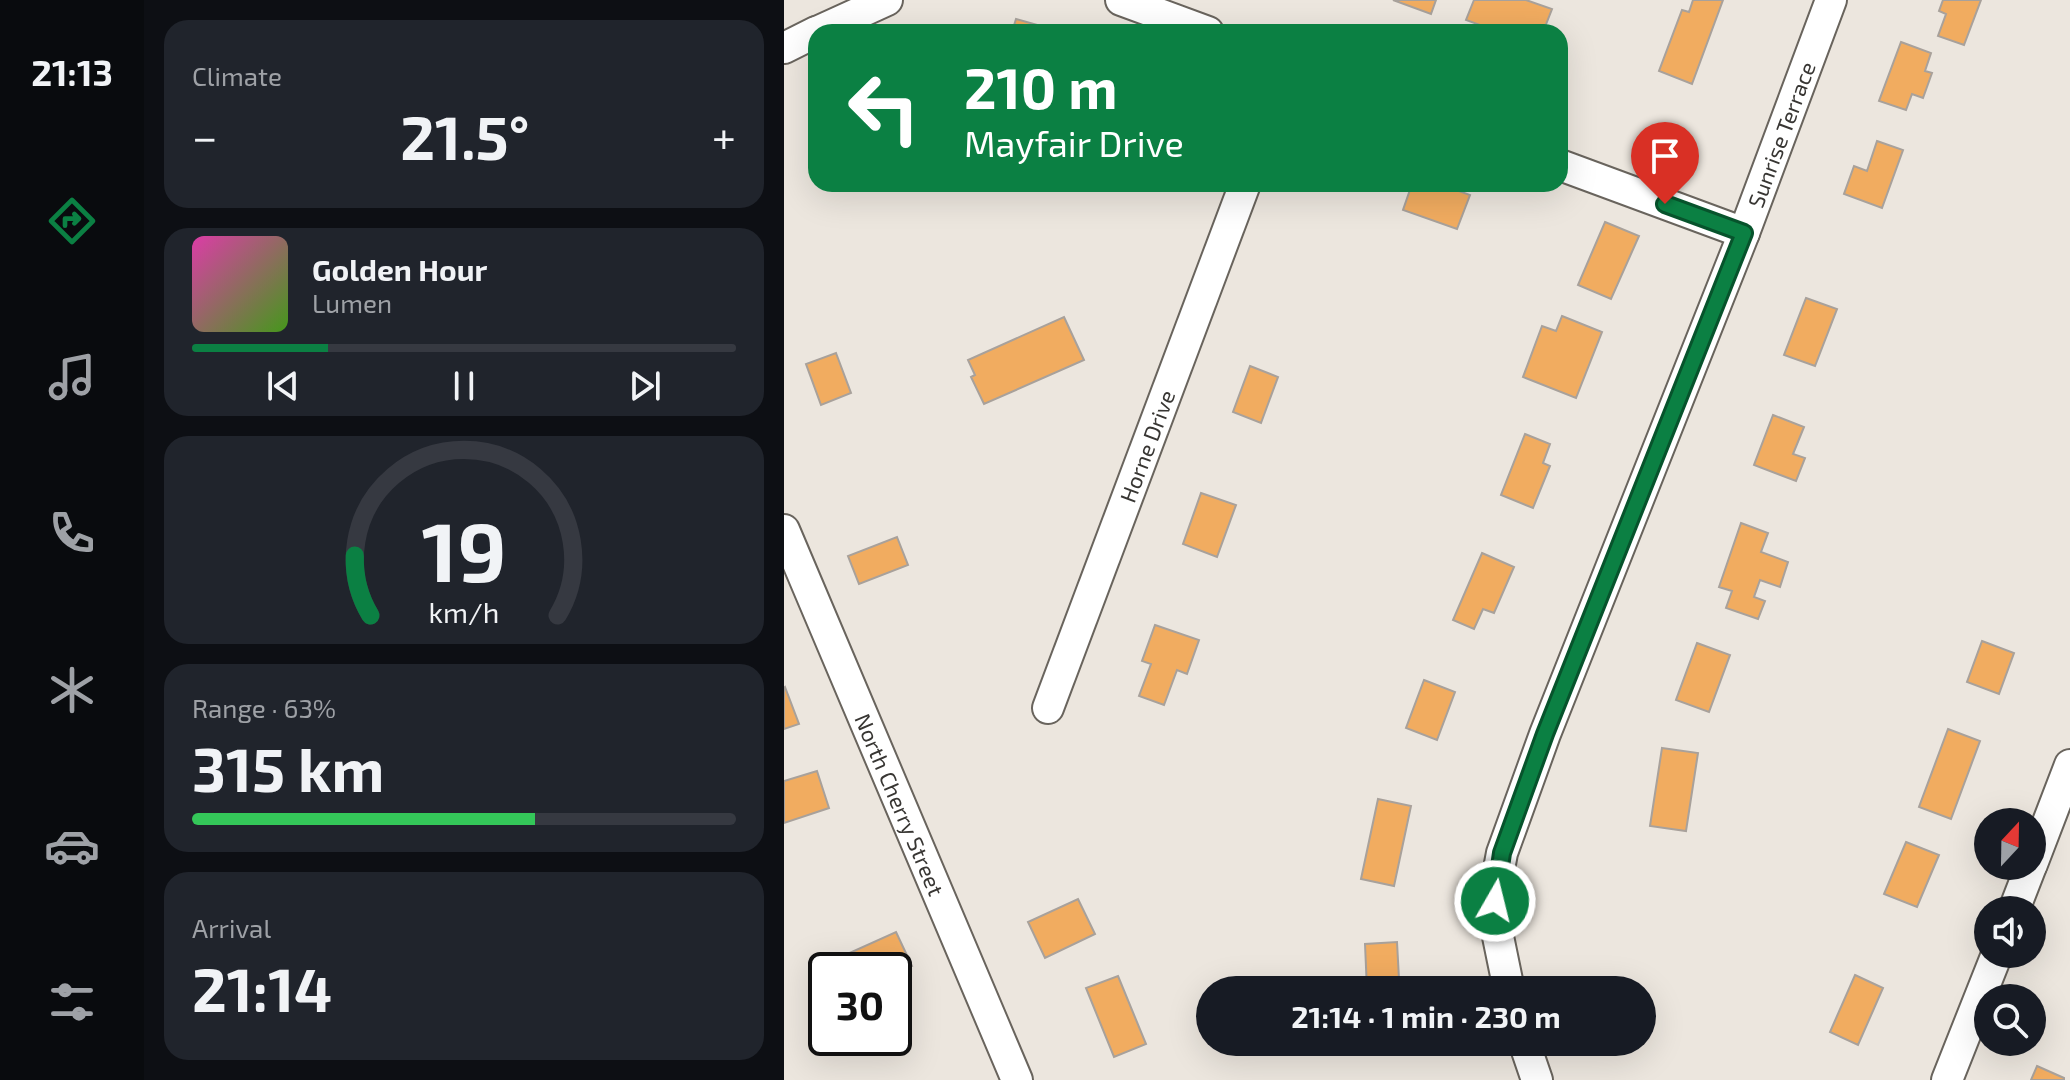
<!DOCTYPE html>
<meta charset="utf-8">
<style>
:root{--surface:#171b24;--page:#20242c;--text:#f1f3f6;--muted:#9ea1a6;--line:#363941;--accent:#0b8043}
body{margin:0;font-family:"Exo 2",sans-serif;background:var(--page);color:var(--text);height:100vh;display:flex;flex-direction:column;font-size:30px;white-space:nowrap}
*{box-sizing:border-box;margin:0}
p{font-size:26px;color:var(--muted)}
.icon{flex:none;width:44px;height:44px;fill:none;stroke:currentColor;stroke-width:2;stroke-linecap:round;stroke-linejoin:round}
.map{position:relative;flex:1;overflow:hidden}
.side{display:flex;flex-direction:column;gap:20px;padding:20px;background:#0d0f14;width:640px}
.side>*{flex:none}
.guide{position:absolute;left:24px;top:24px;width:760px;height:168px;border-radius:24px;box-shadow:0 8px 32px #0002;background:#0b8043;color:#fff;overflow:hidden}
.needle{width:52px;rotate:22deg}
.buttons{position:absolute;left:1190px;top:808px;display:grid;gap:16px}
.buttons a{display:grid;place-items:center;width:72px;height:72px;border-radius:50%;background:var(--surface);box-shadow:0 8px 32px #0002;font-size:40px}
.speed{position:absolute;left:24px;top:952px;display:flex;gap:16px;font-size:40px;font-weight:700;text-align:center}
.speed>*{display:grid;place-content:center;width:104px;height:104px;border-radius:50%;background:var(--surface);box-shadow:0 8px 32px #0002;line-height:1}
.speed .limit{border:4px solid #111;border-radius:12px;background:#fff;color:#111}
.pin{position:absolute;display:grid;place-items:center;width:68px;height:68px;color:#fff;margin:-82px -34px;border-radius:50% 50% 50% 0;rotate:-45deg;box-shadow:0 0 8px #0007}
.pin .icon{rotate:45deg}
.me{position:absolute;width:88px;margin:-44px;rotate:8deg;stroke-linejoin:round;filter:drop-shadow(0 0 6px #0008)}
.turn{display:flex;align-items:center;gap:28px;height:168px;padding:0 24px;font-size:36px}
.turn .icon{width:104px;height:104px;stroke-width:2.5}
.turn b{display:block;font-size:56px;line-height:68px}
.big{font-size:60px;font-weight:700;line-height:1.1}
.side .tile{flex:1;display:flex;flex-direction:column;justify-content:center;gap:12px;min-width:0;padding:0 28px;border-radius:24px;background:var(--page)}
.side .dial{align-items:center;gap:0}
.dial svg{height:208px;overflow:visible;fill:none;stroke:var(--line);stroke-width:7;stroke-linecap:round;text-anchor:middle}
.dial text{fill:var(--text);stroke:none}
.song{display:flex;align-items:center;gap:24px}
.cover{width:96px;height:96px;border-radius:12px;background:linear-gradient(135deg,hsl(320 70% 55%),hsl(100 70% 35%))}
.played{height:8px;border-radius:4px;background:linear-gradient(90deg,var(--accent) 25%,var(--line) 25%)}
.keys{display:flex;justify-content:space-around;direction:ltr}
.heat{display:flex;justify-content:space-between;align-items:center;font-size:44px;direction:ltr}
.charge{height:12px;border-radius:6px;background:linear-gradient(90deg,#34c759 63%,var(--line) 0)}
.trip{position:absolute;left:412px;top:976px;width:460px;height:80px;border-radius:40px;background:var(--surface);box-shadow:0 8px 32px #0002;font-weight:700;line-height:80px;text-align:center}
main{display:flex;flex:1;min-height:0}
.tab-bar{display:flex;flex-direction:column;width:144px;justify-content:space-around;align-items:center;background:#090b0e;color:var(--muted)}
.tab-bar .icon{width:56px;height:56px}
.tab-bar .current{color:var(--accent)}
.tab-bar b{font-size:36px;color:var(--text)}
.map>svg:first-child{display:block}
.building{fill:#f1ac60;stroke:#a8a19b;stroke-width:2}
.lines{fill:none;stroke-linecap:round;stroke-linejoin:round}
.minor-casing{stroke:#69645d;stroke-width:34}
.minor{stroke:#fff;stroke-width:30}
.route-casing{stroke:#07532c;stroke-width:20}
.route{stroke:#0b8043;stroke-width:14}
.labels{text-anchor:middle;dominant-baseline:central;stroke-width:6;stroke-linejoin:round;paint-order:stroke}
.street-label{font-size:22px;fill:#383633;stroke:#fff}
</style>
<main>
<nav class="tab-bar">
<b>21:13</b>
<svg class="icon current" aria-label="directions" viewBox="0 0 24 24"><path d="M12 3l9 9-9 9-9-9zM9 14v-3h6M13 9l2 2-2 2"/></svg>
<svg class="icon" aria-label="music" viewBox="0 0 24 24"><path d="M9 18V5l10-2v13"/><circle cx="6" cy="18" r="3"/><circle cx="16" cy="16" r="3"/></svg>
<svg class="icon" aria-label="phone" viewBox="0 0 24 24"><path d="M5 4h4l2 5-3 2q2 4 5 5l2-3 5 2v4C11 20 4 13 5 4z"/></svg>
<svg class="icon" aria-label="climate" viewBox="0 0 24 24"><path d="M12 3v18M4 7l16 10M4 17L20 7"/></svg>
<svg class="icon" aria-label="car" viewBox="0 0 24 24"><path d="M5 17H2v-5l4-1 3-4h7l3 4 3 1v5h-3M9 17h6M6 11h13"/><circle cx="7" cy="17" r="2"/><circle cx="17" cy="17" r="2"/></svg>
<svg class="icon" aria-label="filters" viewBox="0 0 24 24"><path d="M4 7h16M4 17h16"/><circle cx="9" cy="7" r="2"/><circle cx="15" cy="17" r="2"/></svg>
</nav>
<section class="side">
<div class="tile"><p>Climate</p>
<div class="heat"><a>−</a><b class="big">21.5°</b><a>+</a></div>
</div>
<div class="tile">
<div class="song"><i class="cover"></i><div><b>Golden Hour</b><p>Lumen</p></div></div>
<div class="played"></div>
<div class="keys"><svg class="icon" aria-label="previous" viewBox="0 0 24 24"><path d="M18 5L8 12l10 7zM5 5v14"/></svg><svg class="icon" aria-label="pause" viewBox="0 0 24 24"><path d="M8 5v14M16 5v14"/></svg><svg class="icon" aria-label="next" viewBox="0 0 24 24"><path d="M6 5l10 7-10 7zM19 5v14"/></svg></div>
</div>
<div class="tile dial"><svg viewBox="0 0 100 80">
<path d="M14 69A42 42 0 1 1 86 69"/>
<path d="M14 69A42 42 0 0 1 8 46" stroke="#0b8043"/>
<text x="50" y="56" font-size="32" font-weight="700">19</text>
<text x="50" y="72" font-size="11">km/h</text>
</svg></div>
<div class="tile"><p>Range · 63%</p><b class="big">315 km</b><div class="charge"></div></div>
<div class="tile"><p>Arrival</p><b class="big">21:14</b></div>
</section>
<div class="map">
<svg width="1286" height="1080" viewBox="0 0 1286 1080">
<rect width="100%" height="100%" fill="#ece6de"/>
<path class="building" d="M609 0H652L647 14Z
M690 0H742L768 9 759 32H715L682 20Z
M909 0H939L908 84 875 71 898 10 905 12Z
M1159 0H1197L1180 45 1154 36 1162 14 1155 11Z
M232 19 278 32H228Z
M1117 42 1147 53 1141 71 1148 73 1139 98 1128 94 1122 110 1095 101Z
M1093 141 1119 150 1098 208 1060 194 1070 166 1083 171Z
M628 184H656L686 195 673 229 619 210Z
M821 222 855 236 827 299 794 285Z
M1022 298 1053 309 1031 366 1000 355Z
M778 316 818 332 792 398 739 377 758 326 772 331Z
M280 317 300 360 200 404 187 377 191 375 184 360Z
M52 353 67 393 37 405 22 364Z
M466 366 494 377 477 423 449 412Z
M989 415 1020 427 1009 454 1021 458 1012 481 970 465Z
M741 434 766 444 759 463 766 466 749 508 717 495Z
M417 493 452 505 433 557 399 544Z
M957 523 984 533 977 552 1004 562 996 587 976 580 970 597 981 601 974 619 942 608 948 591 935 587Z
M113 537 124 565 75 584 64 556Z
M698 553 730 567 710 613 699 609 690 629 669 620Z
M371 625 415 640 403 674 393 670 380 705 355 696 367 664 358 661Z
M1198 641 1230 653 1215 694 1183 682Z
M913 643 946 655 925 712 892 700Z
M640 680 671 692 653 740 622 728Z
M1 687 15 724 0 729V688Z
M1164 729 1196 741 1167 819 1135 807Z
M878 748 914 753 902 831 866 826Z
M33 771 45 808 0 823V781Z
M594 799 627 806 610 886 577 879Z
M1122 842 1155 855 1133 907 1100 894Z
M294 899 311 934 261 958 244 922Z
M112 932 128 966 110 974V970H68L61 955Z
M613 942 615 979H629L630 990H583L581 944Z
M1071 975 1099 988 1074 1045 1046 1032Z
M334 976 362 1044 330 1057 302 988Z
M1253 1066 1280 1078V1080H1247Z"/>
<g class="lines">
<g class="minor-casing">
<g id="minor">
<path d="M337 0 424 32"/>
<path d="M33 32 103 0"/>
<path d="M0 48 32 32"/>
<path d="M776 165 960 233"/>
<path id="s1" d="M0 530 233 1080"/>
<path id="s2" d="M264 708 461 184"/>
<path d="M1248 864 1286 765"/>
<path d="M1230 910 1247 866"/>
<path id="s3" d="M725 990 710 917 712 885 718 853 761 734 960 233 1047 0"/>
<path d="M740 1042 753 1080"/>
<path d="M1163 1080 1213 954"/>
</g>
</g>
<use href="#minor" class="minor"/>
</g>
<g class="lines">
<g class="route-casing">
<path id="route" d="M711 901 718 853 761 734 960 233 881 204"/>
</g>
<use href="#route" class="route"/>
</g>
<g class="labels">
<g class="street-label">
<text stroke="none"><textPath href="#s3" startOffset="910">Sunrise Terrace</textPath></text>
<text stroke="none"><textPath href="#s2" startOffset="280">Horne Drive</textPath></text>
<text stroke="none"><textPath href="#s1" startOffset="298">North Cherry Street</textPath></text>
</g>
</g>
</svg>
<div class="buttons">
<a><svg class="needle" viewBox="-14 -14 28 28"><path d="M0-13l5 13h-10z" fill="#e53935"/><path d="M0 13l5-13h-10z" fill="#9ea1a6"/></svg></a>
<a><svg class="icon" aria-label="sound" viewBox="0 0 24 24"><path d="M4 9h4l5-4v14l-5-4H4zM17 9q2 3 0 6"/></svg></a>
<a><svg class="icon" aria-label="search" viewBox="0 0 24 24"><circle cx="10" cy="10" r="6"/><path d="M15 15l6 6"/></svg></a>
</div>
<div class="speed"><div class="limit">30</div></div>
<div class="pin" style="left:881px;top:204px;background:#d93025"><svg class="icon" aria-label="arrive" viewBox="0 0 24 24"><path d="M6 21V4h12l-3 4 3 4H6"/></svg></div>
<svg class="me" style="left:711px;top:901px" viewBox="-20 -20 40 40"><circle r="17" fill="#0b8043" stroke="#fff" stroke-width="3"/><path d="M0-11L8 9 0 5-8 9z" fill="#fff"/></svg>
<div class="trip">21:14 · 1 min · 230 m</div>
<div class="guide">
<div class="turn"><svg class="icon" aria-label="left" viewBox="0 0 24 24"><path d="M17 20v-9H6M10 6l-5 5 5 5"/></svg><div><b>210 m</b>Mayfair Drive</div></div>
</div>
</div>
</main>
